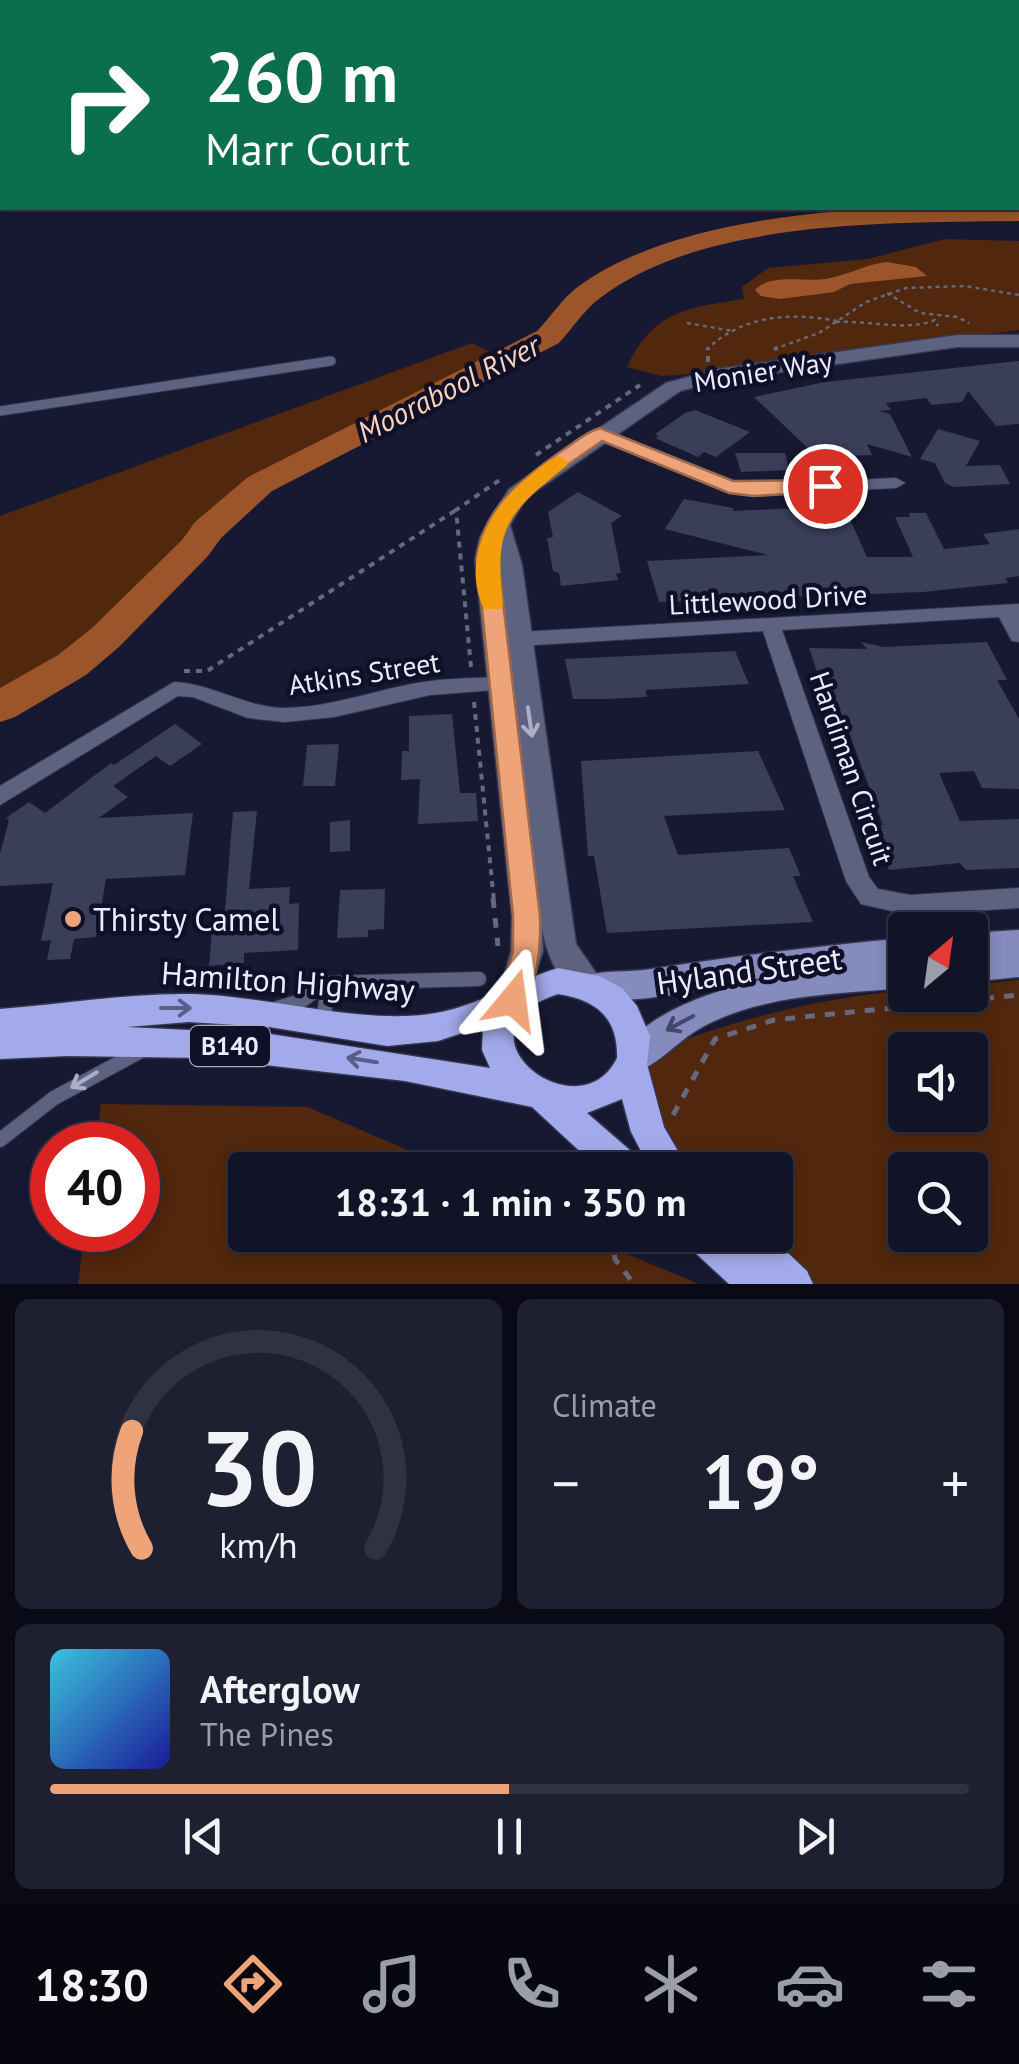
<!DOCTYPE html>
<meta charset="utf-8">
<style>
:root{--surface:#111326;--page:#1e2032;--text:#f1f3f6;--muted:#9c9ea7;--line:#303243;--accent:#efa378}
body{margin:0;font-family:"PT Sans",sans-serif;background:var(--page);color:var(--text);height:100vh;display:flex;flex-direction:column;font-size:38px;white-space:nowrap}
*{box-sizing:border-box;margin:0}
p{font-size:32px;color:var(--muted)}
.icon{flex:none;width:55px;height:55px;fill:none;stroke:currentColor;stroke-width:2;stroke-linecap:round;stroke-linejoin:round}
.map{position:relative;height:1284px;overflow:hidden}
.details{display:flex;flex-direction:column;gap:15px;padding:15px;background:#090a15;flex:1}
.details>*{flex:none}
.hud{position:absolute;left:0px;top:0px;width:1020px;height:210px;box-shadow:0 5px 15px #0003,0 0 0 2px var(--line);background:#0b6e4f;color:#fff;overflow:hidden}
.needle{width:65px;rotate:29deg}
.buttons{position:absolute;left:888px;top:912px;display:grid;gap:20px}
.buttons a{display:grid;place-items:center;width:100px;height:100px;border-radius:10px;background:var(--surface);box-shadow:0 5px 15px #0003,0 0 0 2px var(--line);font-size:50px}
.speed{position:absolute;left:30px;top:1122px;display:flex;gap:20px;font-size:50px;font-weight:700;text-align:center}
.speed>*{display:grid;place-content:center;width:130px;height:130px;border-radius:50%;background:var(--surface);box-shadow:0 5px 15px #0003,0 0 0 2px var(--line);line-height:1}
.speed .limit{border:15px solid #d22;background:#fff;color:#111}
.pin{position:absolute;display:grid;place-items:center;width:85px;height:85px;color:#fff;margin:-42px;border:5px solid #fff;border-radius:50%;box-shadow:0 2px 10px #0007}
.me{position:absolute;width:110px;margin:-55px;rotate:16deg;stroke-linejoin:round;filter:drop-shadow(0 0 8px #0008)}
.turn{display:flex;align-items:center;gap:35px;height:210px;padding:0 40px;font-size:45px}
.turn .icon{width:130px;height:130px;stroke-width:2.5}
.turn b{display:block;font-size:70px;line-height:85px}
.big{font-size:75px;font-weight:600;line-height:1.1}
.details .card{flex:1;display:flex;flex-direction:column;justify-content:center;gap:15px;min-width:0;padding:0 35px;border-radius:15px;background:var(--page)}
.details .dial{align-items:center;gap:0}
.dial svg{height:260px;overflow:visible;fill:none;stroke:var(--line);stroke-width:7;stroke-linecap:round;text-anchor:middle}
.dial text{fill:var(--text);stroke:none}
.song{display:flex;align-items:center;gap:30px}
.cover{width:120px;height:120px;border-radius:15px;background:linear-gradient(135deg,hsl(190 70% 55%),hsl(240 70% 35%))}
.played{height:10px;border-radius:5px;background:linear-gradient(90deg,var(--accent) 50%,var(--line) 50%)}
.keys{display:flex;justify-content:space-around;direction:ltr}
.heat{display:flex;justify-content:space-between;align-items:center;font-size:55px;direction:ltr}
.details .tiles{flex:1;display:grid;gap:15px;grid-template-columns:1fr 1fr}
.card:last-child{grid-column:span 2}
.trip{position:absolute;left:228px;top:1152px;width:565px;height:100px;border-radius:10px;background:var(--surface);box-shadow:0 5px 15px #0003,0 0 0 2px var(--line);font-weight:600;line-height:100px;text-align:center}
.tab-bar{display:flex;height:160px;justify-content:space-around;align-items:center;background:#07080f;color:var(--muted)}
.tab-bar .icon{width:70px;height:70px}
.tab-bar .current{color:var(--accent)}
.tab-bar b{font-size:45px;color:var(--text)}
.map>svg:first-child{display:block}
.green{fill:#51270d;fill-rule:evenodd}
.water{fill:#9c552a}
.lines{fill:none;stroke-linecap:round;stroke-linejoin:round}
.river{fill:#9c552a;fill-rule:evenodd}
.building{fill:#3a3e59}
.service-far1-casing{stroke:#35374f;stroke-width:11}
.service-casing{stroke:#35374f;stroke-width:16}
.minor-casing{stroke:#35374f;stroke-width:2}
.tertiary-casing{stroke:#35374f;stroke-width:3}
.secondary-casing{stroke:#35374f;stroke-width:3}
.primary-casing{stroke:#35374f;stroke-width:3}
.path-far2{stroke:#66687f;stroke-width:2.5;stroke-dasharray:4 4;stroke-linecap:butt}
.path-far1{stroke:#66687f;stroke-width:4;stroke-dasharray:6 6;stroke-linecap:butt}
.path{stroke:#66687f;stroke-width:5;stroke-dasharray:10 10;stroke-linecap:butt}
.service-far1{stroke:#5e6281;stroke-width:9}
.service{stroke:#5e6281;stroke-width:14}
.minor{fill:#5e6281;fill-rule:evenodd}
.tertiary{fill:#5e6281;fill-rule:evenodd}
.secondary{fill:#858bbd;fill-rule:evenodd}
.primary{fill:#a2aaeb;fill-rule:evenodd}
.oneway{stroke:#abaec6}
.oneway2{stroke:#585d8a}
.oneway3{stroke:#44476b}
.route{fill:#efa378;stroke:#9b6a4e;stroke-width:2.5}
.slow{fill:#f59e0b}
.poi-dot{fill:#efa378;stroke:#0f1028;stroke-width:4}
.labels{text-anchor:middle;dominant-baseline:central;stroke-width:9;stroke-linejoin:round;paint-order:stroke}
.shield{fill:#0f1028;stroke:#a8aabe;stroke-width:2.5}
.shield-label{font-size:25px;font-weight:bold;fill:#eaecfe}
.street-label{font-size:28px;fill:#eaecfe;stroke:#0f1028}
.water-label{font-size:30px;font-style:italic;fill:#fbd2bb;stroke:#0f1028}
.near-poi-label{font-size:32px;fill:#eaecfe;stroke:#0f1028;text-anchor:start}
.near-street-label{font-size:32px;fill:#eaecfe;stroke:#0f1028}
</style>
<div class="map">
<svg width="1019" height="1284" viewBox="0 0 1019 1284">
<rect width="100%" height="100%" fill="#171932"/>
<path class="green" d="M945 239 1019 241V330L678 375 661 376 627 367C654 310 687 308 744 299L742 287 768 268 868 259Z
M472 343 505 360 260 484 229 509 175 586 0 698V516Z
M1019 980V1284H794L742 1235H775V1170H671L633 1061C717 1023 813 999 905 990V995H970V985ZM905 1050H970V1115H905ZM905 1170H970V1235H905Z
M101 1104 308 1107 453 1170H245V1235H582L699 1284H78L85 1230H138V1145H96Z"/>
<path class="water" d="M887 262 916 267 927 276 850 284 834 292 780 299 761 296 755 290C770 273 804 282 825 279 847 276 865 264 887 262Z"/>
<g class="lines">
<path class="river" d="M690 0H712L714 2H692Z
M1019 70V84H1018V71Z
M1019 205V221C892 223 706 218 600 298 583 311 573 328 559 343L272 491 221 538 208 556 120 646 86 675 15 717 0 722V688L58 655 92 628 182 540 195 522 248 477 537 331C552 316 562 298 579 286 662 225 813 209 913 208 940 207 999 214 1019 205Z"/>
</g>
<path class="building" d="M1019 361V424L996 426 968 391 962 402 932 405 926 398 886 403 891 410 879 411 890 414 912 457 867 444 872 455 817 457 754 397 825 382Z
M695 410 750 432 716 457 704 452 698 457 655 438 659 436 655 434 685 413Z
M938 429 980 441 966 466 1000 465 1010 484 953 487 945 483 935 463 920 459Z
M735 453H785L789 470 741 472Z
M578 492 622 516 611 523 621 573 616 574 618 580 561 586 559 573 553 571 547 538 553 537 548 512Z
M684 499 733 508V511L844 506 867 557H913L895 517H910L909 513H926L944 549 990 544 983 534 1019 529V576L1005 578 1008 583 923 592 659 602 647 561 768 555 665 529Z
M861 642 884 647 987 642 1007 680H997L1019 719V789L982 788 974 771 939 773 960 821 1019 819V868L966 870 960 863 889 870 875 825H883L844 719 831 694 825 695 809 648 867 649Z
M735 651 749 684 646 690 647 697 606 699H573L565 659Z
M452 714 460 793H476L478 821 418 824 420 779 401 780 402 751H409V716Z
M175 724 202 744 170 766 156 756 113 786 128 797 99 818 193 813 185 875 106 879 96 937 74 939 70 959 47 960 51 940 41 941 53 883 0 886V854L9 820 6 818 29 802 45 813 111 763 114 765Z
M339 744 335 786H303L307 745Z
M758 751 785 810 664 816 678 855 789 848 801 876H793L813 922 607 933 594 856H588L581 761Z
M257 811 249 889 290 887 289 904 299 903 298 950 244 953V963L209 966 212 929H217L218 910H225L233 812Z
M350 820V851L330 852V822Z
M385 889 384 929 368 930V937L337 938 340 890Z"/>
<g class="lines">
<g class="service-far1-casing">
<path id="service-far1" d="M0 411 331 361"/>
</g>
<g class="service-casing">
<path id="service" d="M278 1008 301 1001 326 983 479 979
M323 1020 327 996 345 982
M0 1140 54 1098 139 1052"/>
</g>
<g class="minor-casing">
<path id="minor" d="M0 75H2V82H0Z
M2 156V164L0 165V157Z
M600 429 732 482 753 485 896 478 905 483 896 488 753 495 729 492 594 438V430Z
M1019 604V642L1012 641 999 617 782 630 869 877 878 889 910 895 1019 888V908L910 915 861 904 846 881 763 631 519 646 509 639 519 632Z
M501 677 511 684 508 689 430 695 334 717 285 722 248 718 193 697 178 696 0 805V786L174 682C213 684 246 708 286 708 336 707 382 687 431 681 454 678 478 678 501 677Z"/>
</g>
<g class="tertiary-casing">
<path id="tertiary" d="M957 335H1019V347H957L718 381 680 391 526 498 510 525 522 565 576 944 603 983 598 992C564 1004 546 954 542 927L543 951 524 1010 513 1014 502 1010 497 1000 511 951 512 916 475 559 480 537 509 489 666 383 717 369Z"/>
</g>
<g class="secondary-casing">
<path id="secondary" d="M1019 930V977L970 982V933Z
M905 938V988C838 994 759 994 699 1029 675 1042 646 1080 621 1071L616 1061C641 1009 731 985 783 975 730 980 629 1012 582 995L577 986 582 977C604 969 628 973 651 969 736 956 820 946 905 938Z"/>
</g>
<g class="primary-casing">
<path id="primary" d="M558 968 599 976 622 988 637 1006 650 1036 647 1064 664 1127 689 1170H651L631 1132 622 1099 587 1113 639 1158 644 1170H600L532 1107 405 1081 203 1058 68 1056 0 1059V1009C63 1004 129 993 192 994 270 996 363 1026 436 1013 480 1005 516 981 558 968ZM558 994C596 1000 618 1017 617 1058 579 1136 445 1031 558 994ZM189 1022 269 1027 387 1046 438 1041 483 1026 482 1050 490 1068 270 1034 127 1027Z
M685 1235H769L807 1271 813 1284H729L690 1248Z"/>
</g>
<path class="path-far2" d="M887 293 920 313 957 317 969 323
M836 322C869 320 905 332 935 320L938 326
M687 323 733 331
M774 349 819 333 866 302 906 288 965 286 1019 295
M706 350C743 315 789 312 838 321"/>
<path class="path-far1" d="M774 349 778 348
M708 362V348
M536 455 640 385
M471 667 456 510 504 477
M184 671H207L456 510
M474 702 494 901"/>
<path class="path" d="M493 898 498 946
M673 1115 715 1039 774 1020 1019 995
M612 1235 615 1259 634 1284"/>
<use href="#service-far1" class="service-far1"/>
<use href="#service" class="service"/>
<use href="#minor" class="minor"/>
<use href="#tertiary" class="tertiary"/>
<use href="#secondary" class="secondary"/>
<use href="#primary" class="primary"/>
</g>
<defs><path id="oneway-shaft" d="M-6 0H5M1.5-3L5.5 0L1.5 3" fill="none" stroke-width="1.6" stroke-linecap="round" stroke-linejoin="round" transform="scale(2.5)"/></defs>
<g class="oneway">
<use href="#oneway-shaft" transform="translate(530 722) rotate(82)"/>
<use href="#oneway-shaft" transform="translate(84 1080) rotate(149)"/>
</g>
<g class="oneway2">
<use href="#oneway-shaft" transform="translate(176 1008)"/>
<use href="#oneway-shaft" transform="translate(362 1060) rotate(-171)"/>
</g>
<use class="oneway3" href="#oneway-shaft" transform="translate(680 1023) rotate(152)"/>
<path class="route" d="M600 428 733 481 825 480 835 486 825 492 753 496 729 493 602 441C559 472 503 501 498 559L540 916C541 948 538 980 523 1009L513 1013 503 1009 498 1000 513 951V916L477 559C482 509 522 479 560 452 573 444 585 432 600 428Z"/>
<path class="slow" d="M559 456 569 462 566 466C507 514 494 525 503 604L500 609H484C461 561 489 508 527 478 537 470 547 460 559 456Z"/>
<circle class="poi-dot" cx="73" cy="919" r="10"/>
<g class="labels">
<rect class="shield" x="190" y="1026" width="80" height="40" rx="8"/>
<g class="shield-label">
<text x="230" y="1046">B140</text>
</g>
<g class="street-label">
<text transform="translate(763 371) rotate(-9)">Monier Way</text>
<text transform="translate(768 599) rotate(-3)">Littlewood Drive</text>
<text transform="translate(364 673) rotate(-9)">Atkins Street</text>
<text transform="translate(852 768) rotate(71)">Hardiman Circuit</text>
</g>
<g class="water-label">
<text transform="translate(448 388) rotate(-27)">Moorabool River</text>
</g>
<g class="near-poi-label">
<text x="93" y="919">Thirsty Camel</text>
</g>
<g class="near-street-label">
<text transform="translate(749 970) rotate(-8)">Hyland Street</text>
<text transform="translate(288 981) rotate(4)">Hamilton Highway</text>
</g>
</g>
</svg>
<div class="buttons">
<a><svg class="needle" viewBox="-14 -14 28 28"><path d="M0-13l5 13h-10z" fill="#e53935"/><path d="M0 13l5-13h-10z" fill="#9c9ea7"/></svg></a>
<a><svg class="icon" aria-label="sound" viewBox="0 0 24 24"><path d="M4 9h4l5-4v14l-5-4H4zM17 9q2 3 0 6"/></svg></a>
<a><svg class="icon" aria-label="search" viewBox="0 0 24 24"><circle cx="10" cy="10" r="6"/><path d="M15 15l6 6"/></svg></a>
</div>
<div class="speed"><div class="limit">40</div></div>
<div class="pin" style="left:825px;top:486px;background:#d93025"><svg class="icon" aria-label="arrive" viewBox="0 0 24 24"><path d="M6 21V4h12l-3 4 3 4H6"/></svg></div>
<svg class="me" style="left:513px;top:1000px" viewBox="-20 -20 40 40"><path d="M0-17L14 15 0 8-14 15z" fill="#efa378" stroke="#fff" stroke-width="4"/></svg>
<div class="trip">18:31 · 1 min · 350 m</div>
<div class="hud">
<div class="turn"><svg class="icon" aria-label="right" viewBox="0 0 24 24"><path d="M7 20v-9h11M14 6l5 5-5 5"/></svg><div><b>260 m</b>Marr Court</div></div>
</div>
</div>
<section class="details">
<div class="tiles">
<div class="card dial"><svg viewBox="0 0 100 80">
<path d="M14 69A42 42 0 1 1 86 69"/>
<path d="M14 69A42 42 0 0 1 11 33" stroke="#efa378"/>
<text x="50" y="56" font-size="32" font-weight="700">30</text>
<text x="50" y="72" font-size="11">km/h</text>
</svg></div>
<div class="card"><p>Climate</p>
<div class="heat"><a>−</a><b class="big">19°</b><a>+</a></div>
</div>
<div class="card">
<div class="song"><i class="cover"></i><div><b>Afterglow</b><p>The Pines</p></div></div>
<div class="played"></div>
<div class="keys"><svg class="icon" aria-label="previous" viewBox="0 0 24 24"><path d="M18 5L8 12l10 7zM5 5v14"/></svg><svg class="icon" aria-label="pause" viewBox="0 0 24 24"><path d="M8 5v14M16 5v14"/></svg><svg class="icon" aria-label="next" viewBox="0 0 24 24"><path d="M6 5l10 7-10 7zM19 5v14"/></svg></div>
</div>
</div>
</section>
<nav class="tab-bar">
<b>18:30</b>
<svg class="icon current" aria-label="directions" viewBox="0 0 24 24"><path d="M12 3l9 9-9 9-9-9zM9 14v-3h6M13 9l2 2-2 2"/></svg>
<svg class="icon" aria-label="music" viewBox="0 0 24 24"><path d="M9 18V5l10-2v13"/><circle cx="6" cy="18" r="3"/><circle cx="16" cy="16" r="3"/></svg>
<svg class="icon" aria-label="phone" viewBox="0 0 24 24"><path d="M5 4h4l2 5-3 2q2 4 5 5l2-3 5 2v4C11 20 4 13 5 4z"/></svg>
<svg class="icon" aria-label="climate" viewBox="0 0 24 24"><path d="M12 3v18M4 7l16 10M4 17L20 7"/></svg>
<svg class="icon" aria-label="car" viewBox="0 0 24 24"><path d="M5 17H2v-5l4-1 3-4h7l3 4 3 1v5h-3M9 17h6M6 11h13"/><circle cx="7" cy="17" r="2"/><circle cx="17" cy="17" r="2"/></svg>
<svg class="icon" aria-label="filters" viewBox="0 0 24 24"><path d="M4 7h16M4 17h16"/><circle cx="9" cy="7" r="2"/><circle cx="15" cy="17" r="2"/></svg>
</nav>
